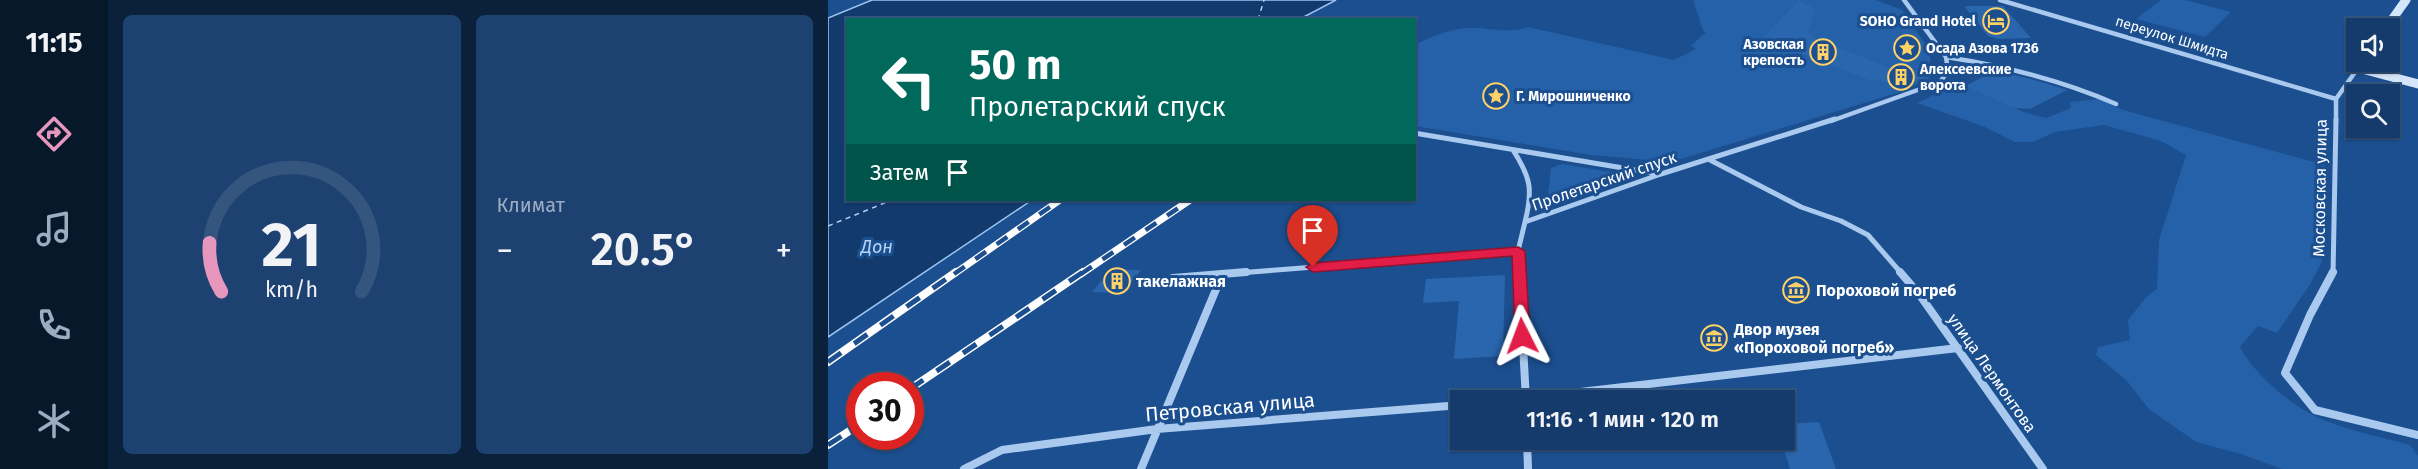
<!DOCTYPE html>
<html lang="ru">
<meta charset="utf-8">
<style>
:root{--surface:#143b6b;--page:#1d4271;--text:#f1f3f6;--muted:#9dadc1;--line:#33557e;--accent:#e797bd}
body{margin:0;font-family:"Fira Sans",sans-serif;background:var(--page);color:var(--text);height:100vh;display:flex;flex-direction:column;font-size:22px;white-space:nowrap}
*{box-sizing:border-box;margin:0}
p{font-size:20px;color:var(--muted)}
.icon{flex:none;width:33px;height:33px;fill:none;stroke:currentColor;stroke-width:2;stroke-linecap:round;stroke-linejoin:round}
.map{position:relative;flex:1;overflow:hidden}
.drawer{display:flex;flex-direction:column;gap:15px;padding:15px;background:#0b203b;width:720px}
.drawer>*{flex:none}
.top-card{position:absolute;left:18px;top:18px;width:570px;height:183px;border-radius:0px;box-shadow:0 2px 4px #0004,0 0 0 2px var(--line);background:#00695c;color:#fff;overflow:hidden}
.tools{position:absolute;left:1518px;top:18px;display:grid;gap:12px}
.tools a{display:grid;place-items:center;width:54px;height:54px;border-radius:0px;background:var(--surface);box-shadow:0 2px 4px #0004,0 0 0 2px var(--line);font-size:30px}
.speed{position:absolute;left:18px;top:372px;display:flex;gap:12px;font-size:30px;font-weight:700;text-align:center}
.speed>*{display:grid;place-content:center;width:78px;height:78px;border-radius:50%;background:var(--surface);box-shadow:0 2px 4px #0004,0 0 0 2px var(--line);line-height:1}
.speed .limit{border:9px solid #d22;background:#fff;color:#111}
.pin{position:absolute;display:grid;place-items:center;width:51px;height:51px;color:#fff;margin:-62px -26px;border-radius:50% 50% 50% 0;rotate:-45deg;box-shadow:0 0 6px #0007}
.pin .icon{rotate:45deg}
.me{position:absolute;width:66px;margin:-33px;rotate:357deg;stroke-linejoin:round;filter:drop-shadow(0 0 4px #0008)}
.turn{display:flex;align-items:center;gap:21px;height:126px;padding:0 24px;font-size:27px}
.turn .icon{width:78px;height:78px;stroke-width:2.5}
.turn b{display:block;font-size:42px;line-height:51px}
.then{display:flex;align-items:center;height:57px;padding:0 24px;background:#0003;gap:12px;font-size:22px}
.big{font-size:45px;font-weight:600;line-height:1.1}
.drawer .card{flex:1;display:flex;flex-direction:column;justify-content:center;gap:9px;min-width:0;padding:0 21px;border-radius:9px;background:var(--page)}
.drawer .dial{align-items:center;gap:0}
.dial svg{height:156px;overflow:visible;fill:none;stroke:var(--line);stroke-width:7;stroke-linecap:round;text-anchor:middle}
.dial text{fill:var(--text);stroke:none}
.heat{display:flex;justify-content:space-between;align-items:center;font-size:33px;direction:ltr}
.drawer .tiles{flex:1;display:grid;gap:15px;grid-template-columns:repeat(2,1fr)}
.trip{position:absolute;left:622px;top:390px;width:345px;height:60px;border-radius:0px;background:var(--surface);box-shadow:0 2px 4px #0004,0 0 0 2px var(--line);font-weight:600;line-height:60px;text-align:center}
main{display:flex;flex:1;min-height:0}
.tab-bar{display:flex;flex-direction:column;width:108px;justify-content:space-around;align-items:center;background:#08182b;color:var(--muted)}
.tab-bar .icon{width:42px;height:42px}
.tab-bar .current{color:var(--accent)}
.tab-bar b{font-size:27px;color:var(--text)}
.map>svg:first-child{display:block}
.green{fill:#2461a8}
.water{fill:#123a6d;stroke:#9cc4f0;stroke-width:1.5}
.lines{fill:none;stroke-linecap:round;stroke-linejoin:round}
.ferry{stroke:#b5d3f5;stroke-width:1.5;stroke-dasharray:5 4.5;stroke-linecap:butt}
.building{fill:#2a66ad}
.minor-far2{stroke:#a9c9ee;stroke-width:4.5}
.minor-far1{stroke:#a9c9ee;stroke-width:5}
.minor{stroke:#a9c9ee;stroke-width:8}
.secondary{stroke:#d6e6fa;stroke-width:9}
.rail-far1-casing{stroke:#fff;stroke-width:7}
.rail-casing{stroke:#fff;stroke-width:8}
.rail-far1{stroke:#1b4f8f;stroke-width:4.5;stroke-dasharray:13;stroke-linecap:butt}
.rail{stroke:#1b4f8f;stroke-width:5;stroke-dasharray:16;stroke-linecap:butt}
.route{fill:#e11d48;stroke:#92132f;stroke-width:1.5}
.labels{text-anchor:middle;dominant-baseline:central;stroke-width:6;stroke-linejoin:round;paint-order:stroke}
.far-poi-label{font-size:14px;font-weight:bold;fill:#fff;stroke:#1b4f8f;text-anchor:start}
.far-street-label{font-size:14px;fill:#fff;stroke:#1b4f8f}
.street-label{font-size:16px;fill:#fff;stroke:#1b4f8f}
.poi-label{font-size:16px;font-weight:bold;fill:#fff;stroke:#1b4f8f;text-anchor:start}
.water-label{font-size:18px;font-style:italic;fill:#b5d3f5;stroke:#1b4f8f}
.near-street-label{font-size:20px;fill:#fff;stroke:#1b4f8f}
</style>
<main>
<nav class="tab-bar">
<b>11:15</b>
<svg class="icon current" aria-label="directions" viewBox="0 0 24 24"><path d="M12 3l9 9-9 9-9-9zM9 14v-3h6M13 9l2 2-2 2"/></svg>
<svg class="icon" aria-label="music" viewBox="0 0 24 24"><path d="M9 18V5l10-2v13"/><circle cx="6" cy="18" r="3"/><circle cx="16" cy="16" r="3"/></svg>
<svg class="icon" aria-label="phone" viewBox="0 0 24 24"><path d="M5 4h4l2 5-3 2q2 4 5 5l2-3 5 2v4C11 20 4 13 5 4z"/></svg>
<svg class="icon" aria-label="climate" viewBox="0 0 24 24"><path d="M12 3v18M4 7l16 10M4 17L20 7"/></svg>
</nav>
<section class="drawer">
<div class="tiles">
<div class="card dial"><svg viewBox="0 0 100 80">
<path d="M14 69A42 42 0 1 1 86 69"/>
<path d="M14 69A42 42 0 0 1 8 44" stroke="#e797bd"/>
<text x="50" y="56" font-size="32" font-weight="700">21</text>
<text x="50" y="72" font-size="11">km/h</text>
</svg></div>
<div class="card"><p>Климат</p>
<div class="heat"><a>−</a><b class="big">20.5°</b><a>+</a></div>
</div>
</div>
</section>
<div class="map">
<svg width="1590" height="469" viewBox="0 0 1590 469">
<rect width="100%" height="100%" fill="#1b4f8f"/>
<path class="green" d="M865 0H1048L1074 10 1102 51V78L1072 92 843 162 763 155 587 126 586 45C604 37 620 29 640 28 660 27 680 34 700 27L846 60 868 49 863 46 878 32 875 31Z
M1333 0H1357L1403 12 1377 37 1308 19Z
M1124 86H1138L1198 113 1218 118 1243 108 1242 102 1271 99 1295 110 1497 165 1490 177 1495 210 1494 261 1483 283 1449 333 1430 326 1412 347C1425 373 1463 405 1489 417 1517 430 1553 437 1582 445L1590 456V469H1454L1413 454 1368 442 1321 409 1299 381 1268 355 1270 347 1302 340 1300 320 1319 296 1329 289 1331 240 1358 155 1333 141 1276 125 1227 132 1205 142H1187L1157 127 1089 103Z
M734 164 789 173 787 178 730 196 720 194 723 168Z"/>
<path class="water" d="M44 0H508L470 20H20V200H204L0 337V18Z"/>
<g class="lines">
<path class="ferry" d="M430 20 436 0
M0 226 64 200"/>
</g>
<path class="building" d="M971 0 988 10 980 32 990 40 1062 68 1077 64 1076 71H1107L1072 89 1051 80 1044 81 935 38Z
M1136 6H1175L1203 38 1170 39 1160 36Z
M1167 71 1203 79 1239 90 1202 109 1186 108 1137 86Z
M283 269 313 270 295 293 264 292Z
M677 275 675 356 626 359 631 301 595 303 598 279Z
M991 422 1008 469H962L953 440H957V424Z"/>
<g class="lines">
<path class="minor-far2" d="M1172 0 1508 99
M1118 57C1177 66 1233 80 1288 104
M1003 121 1112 82 1120 71 1118 57 1076 0
M1508 121V99L1530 68"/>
<path class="minor-far1" d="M586 133 831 174
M685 150C703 178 705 190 697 222
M882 160 973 207 1013 221 1040 235 1074 274
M398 274 690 251
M691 274 690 251 697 222 833 174 1007 119
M1505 274 1508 119"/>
<path class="minor" d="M691 272 698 400
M1072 272 1091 294 1215 469
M1505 272 1482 315 1457 373 1487 410 1590 435
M345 278 418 272
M683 400 1130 348
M699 440 700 469
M136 469 174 450 329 429 633 405
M313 469 394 275"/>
<path class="secondary" d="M1558 28 1578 0
M1535 62 1530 68 1590 84"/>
<g class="rail-far1-casing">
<path id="rail-far1" d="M126 274 232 200
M253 274 362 200"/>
</g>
<g class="rail-casing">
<path id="rail" d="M0 362 128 272
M82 389 255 272
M0 445 32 424"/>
</g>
<use href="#rail-far1" class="rail-far1"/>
<use href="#rail" class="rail"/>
</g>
<path class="route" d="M690 247 697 251 702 336 700 340H689L687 336 684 256 485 272 478 267 485 263Z"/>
<defs>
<g id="hotel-ring" transform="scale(1.35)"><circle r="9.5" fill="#1b4f8f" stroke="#ffd166" stroke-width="1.5"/><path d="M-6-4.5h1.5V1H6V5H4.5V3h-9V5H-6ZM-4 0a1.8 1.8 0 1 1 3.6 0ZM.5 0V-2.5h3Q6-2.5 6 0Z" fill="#ffd166"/></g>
<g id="sight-ring" transform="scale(1.35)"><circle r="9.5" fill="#1b4f8f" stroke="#ffd166" stroke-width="1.5"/><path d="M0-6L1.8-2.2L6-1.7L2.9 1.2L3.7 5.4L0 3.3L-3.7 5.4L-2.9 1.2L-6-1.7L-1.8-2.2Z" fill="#ffd166"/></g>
<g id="building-ring" transform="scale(1.35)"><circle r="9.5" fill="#1b4f8f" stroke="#ffd166" stroke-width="1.5"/><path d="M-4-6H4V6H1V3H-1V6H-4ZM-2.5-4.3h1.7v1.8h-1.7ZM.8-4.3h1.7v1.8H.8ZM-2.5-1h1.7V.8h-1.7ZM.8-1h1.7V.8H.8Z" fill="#ffd166"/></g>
<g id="museum-ring" transform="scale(1.35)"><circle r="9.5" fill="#1b4f8f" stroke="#ffd166" stroke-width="1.5"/><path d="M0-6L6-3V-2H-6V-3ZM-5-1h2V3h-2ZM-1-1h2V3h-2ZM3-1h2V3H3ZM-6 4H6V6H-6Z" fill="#ffd166"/></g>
</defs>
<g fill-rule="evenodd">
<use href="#hotel-ring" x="1168" y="21"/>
<use href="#sight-ring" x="1079" y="48"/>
<use href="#building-ring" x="995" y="52"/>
<use href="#building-ring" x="1073" y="77"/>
<use href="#sight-ring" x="668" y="96"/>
<use href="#building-ring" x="289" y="281"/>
<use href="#museum-ring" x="968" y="290"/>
<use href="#museum-ring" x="886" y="338"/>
</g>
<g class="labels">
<g class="far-poi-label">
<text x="1148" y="21" text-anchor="end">SOHO Grand Hotel</text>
<text x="976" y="44" text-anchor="end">Азовская<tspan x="976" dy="16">крепость</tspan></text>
<text x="1098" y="48">Осада Азова 1736</text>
<text x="1092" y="69">Алексеевские<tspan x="1092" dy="16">ворота</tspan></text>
<text x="688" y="96">Г. Мирошниченко</text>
</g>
<g class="far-street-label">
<text transform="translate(1344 38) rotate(17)">переулок Шмидта</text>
</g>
<g class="street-label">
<text transform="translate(776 181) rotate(-19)">Пролетарский спуск</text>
<text transform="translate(1492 188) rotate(-89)">Московская улица</text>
<text transform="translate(1164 373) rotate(55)">улица Лермонтова</text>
</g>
<g class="poi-label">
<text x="308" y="281">такелажная</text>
<text x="988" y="290">Пороховой погреб</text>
<text x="906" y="329">Двор музея<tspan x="906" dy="18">«Пороховой погреб»</tspan></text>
</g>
<g class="water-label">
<text x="49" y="247">Дон</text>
</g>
<g class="near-street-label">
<text transform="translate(402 407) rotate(-5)">Петровская улица</text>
</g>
</g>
</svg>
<div class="tools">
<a><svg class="icon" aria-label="sound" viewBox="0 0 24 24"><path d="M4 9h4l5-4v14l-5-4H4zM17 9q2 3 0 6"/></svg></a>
<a><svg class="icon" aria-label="search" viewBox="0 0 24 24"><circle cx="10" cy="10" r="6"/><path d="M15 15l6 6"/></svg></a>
</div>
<div class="speed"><div class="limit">30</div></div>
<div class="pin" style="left:485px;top:267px;background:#d93025"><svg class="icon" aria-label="arrive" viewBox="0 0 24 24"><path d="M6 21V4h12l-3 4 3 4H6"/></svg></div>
<svg class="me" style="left:694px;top:336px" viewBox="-20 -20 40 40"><path d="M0-17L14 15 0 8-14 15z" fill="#e11d48" stroke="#fff" stroke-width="4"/></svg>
<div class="trip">11:16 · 1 мин · 120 m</div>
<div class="top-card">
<div class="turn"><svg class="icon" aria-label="left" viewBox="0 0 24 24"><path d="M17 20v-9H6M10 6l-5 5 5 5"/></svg><div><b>50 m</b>Пролетарский спуск</div></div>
<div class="then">Затем<svg class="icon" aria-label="arrive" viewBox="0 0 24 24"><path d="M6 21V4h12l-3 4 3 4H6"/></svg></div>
</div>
</div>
</main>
